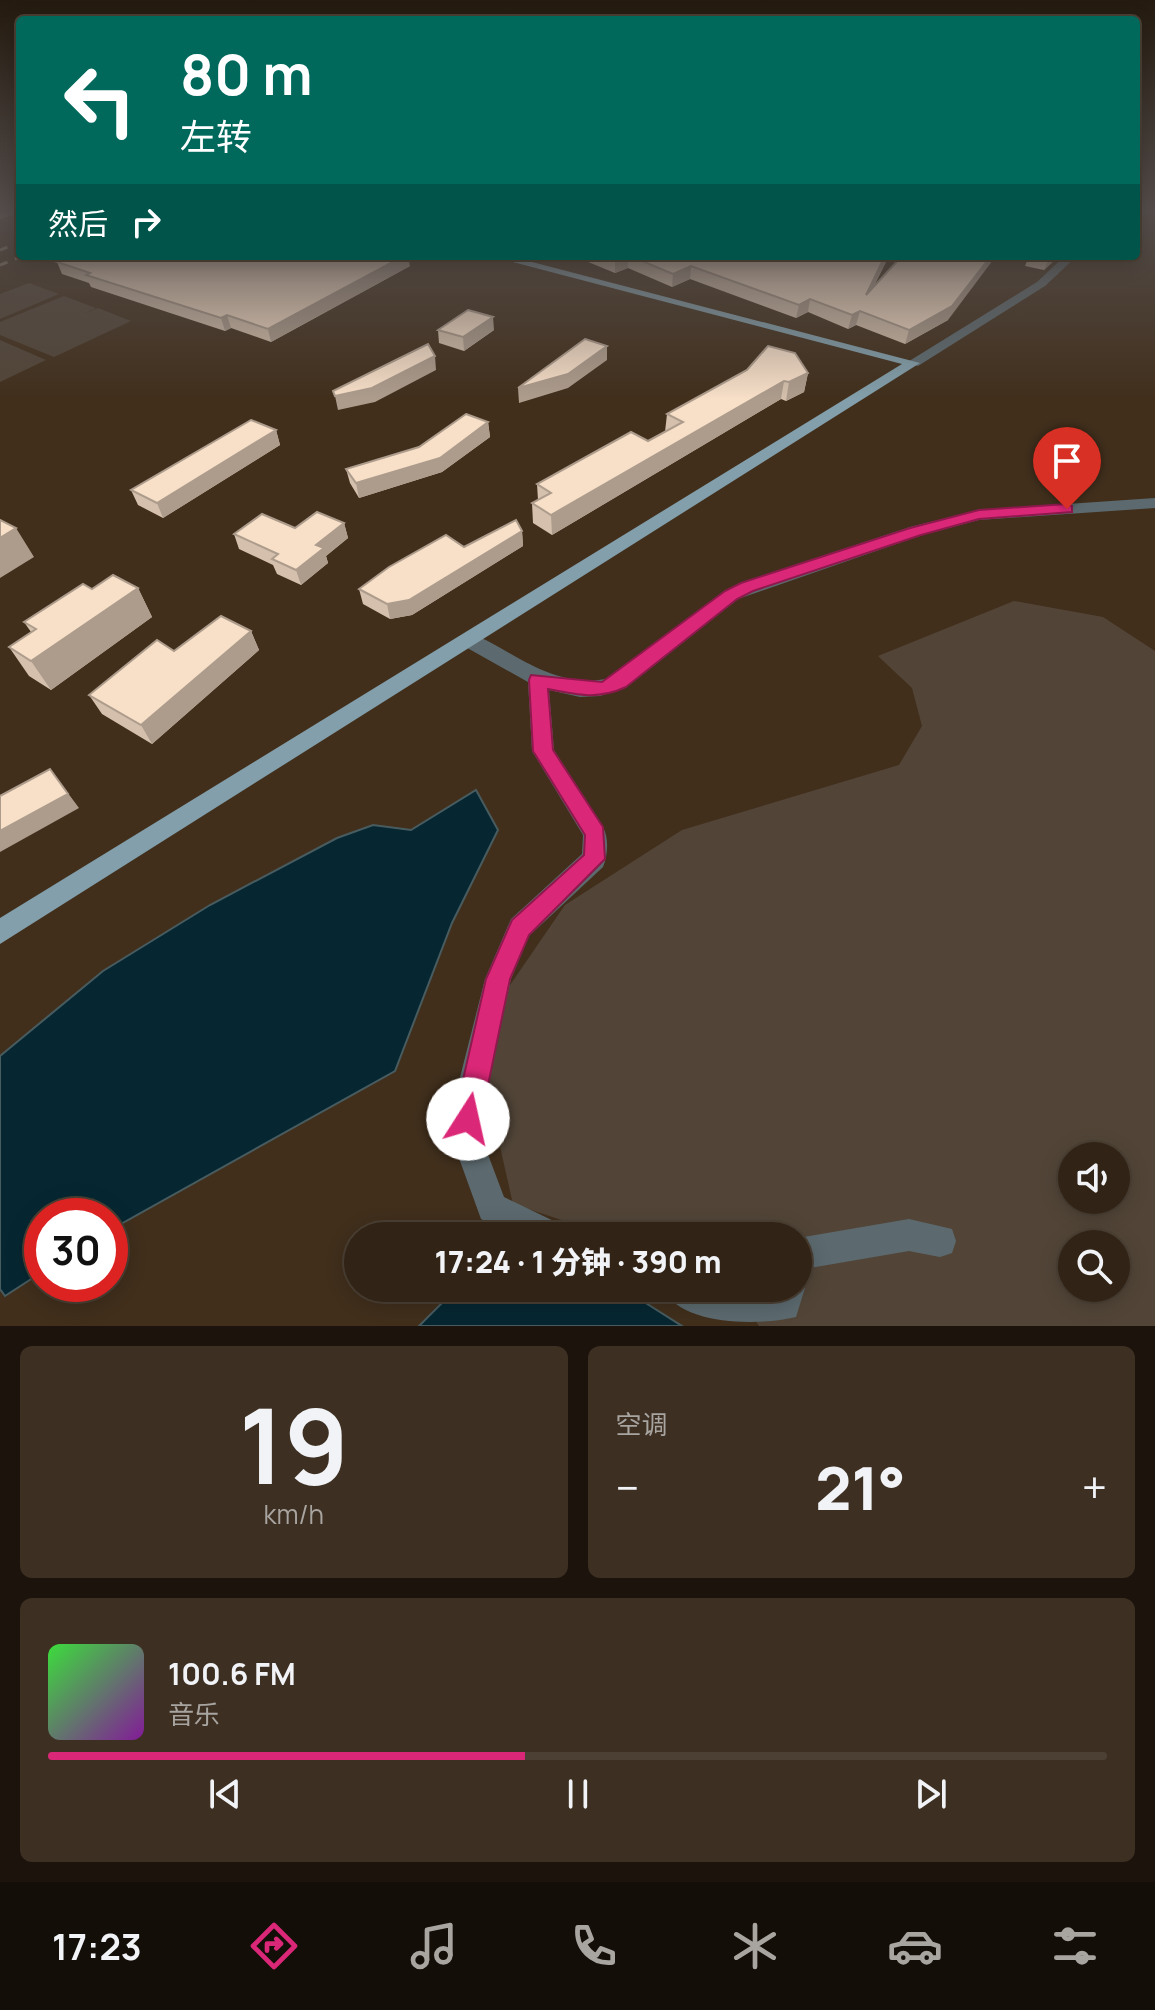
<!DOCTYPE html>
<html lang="zh">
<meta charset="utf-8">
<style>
:root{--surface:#312315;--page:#3d2f22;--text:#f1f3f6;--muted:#a8a4a0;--line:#4c4034;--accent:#db2777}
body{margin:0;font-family:Manrope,"Noto Sans SC",sans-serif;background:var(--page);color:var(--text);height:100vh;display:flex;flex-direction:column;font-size:30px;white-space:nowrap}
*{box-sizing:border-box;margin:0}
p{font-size:26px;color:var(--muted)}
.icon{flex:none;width:44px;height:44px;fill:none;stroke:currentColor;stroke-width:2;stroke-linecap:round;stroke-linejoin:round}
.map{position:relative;height:1326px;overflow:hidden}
.drawer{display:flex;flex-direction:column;gap:20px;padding:20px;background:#1b130c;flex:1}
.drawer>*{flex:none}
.guide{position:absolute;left:16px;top:16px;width:1124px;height:244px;border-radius:8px;box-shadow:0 4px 20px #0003,0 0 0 2px var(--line);background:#00695c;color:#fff;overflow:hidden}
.controls{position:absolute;left:1058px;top:1142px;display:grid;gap:16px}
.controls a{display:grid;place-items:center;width:72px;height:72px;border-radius:50%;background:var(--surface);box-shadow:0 4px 20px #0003,0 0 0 2px var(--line);font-size:40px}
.speed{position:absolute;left:24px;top:1198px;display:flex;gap:16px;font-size:40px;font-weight:700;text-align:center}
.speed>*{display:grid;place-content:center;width:104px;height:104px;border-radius:50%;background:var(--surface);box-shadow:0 4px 20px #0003,0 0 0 2px var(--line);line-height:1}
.speed .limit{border:12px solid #d22;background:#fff;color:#111}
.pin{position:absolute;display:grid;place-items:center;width:68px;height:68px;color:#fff;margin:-82px -34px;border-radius:50% 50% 50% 0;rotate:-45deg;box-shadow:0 0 8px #0007}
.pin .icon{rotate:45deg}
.me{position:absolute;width:88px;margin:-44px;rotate:10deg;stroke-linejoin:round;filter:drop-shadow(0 0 6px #0008)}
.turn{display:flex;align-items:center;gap:28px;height:168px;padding:0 32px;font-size:36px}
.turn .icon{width:104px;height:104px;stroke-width:2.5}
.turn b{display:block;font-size:56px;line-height:68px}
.then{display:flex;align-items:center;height:76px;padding:0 32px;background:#0003;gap:16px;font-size:30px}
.big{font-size:60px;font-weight:800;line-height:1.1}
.drawer .tile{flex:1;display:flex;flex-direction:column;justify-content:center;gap:12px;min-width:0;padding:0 28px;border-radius:12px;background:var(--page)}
.drawer .dial{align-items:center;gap:0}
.dial b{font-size:104px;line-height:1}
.song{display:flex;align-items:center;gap:24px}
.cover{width:96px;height:96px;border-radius:12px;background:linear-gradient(135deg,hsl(120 70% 55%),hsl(290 70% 35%))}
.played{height:8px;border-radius:4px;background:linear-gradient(90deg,var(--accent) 45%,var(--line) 45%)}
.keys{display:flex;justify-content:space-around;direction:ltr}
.heat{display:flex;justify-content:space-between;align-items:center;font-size:44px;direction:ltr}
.drawer .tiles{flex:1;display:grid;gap:20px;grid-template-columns:1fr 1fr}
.tile:last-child{grid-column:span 2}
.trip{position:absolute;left:344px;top:1222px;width:468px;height:80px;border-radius:40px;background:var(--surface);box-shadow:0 4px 20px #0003,0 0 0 2px var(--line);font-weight:800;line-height:80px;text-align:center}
.tabs{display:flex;height:128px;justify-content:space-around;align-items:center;background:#140e08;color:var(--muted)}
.tabs .icon{width:56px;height:56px}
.tabs .selected{color:var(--accent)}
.tabs b{font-size:36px;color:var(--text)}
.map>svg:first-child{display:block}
.green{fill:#524538;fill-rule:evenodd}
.water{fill:#062732;stroke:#485c60;stroke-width:2}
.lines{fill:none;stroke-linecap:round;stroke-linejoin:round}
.minor{fill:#5c6a6f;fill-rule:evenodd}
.major{fill:#829fab;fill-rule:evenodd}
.rail{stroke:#908172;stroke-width:3;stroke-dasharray:8 8;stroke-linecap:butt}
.wall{fill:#d4c0ac}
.shaded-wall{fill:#ad9c8c}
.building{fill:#f7dfc8;stroke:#ad9c8c;stroke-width:2}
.route{fill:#db2777;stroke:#8e194d;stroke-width:2}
</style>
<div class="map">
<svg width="1155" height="1326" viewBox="0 0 1155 1326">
<rect width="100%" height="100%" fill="#412f1c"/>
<path class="green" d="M29 283 59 294 0 319V294Z
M64 296 96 308 84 314 98 308 131 321 54 357 0 335V322Z
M0 340 46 360 0 382Z
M1014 601 1103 617 1155 651V1326H759L734 1288H798V1236H610L513 1204 487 1089 499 1001 565 905 682 830 899 765 922 726 912 688 878 656ZM1072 1156H1116V1200H1072ZM1072 1244H1116V1288H1072Z"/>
<path class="water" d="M476 790 498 830 452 923 395 1071 110 1230V1216H42V1272L5 1296 0 1289V1056L103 971 210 905 337 838 373 825 411 830Z
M457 1288H622L682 1326H419Z"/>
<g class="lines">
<path class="minor" d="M1065 256H1077L1045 286 918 366 906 363 1037 282Z
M1155 498V508L979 520 922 535 738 599 627 687 600 696 580 697 549 690 554 750 603 827C609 838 608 855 603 867L529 936 511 979 484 1101 481 1136 504 1197 560 1224 564 1236H514L481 1219 451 1136 454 1101 485 979 511 919 582 854 583 835 532 751 528 682 462 645 459 640 462 635C489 627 546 697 613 677L724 591 741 583 910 527 979 510Z
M909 1219 952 1229 956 1241 952 1253 940 1257 909 1251 798 1270V1238Z
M798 1275 805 1288 796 1317C758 1326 681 1326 662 1288H712L740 1304 770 1293 771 1288H798Z"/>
<path class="major" d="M490 256H509L920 363 0 944V918L902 364Z"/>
<path class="rail" d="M0 250 20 242
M0 265 23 256"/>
</g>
<path class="wall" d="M555 256H889L873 288 948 320 905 344 856 325 848 329 808 312 796 318 690 279 672 287 628 268 615 273 576 257 566 261Z
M1029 256H1059L1044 270 1025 266Z
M57 262 410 266 271 342 231 328 225 331 91 287 89 283 62 274Z
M438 330H494L464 351 439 343Z
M808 373 804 392 786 401 781 399 552 535 533 523 532 503 538 500 537 484 648 441 665 432 667 414Z
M488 422 490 437 442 472 359 498 350 483 346 469 419 447Z
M276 430 280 445 163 518 138 505 131 490Z
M344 523 348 538 326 556 328 563 301 585 277 574 273 565 239 549 234 534Z
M522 531 523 546 412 615 390 619 363 604 359 589 464 547Z
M138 588 152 617 51 690 29 676 9 647 31 632 24 622 92 589Z
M251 631 259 650 152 744 102 714 89 695 174 651Z"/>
<path class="shaded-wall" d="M0 213H17L0 219Z
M404 256H408L410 266 271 342 268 329Z
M566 256H576V257L566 261Z
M626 256H628V268L615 273V260Z
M885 256H889L862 309 866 295Z
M991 256H996L948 320 905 344 909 330Z
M1051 256H1059L1044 270 1049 258Z
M691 266 690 279 672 287 673 274Z
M810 299 808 312 796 318 799 305Z
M860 311 856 325 848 329 852 315Z
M227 315 231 328 225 331 221 318Z
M493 317 494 330 464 351 463 337Z
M607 346V360L568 388 519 403 518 388Z
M435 356 436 370 375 402 338 410 335 396Z
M808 373 804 392 786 401 789 382Z
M784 381 781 399 552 535 551 515Z
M488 422 490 437 442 472 359 498 356 483Z
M276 430 280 445 163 518 157 503Z
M344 523 348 538 326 556 328 563 301 585 296 570 316 545Z
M16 528 34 557 0 578V538Z
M522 531 523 546 412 615 390 619 387 604Z
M138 588 152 617 51 690 31 661Z
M251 631 259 650 152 744 141 725Z
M50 769 79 808 0 852V831Z"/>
<path class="building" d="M71 256H404L268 329 227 315 221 318 86 275 90 273 57 262Z
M605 256H626L615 260Z
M630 256H885L866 295 902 256H991L952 306 909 330 860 311 852 315 810 299 799 305 691 266 673 274Z
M468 310 493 317 463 337 438 330Z
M585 339 607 346 568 374 518 388Z
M428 344 435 356 372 388 335 396 333 391Z
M768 346 795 353 808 373 789 382 784 381 551 515 532 503 551 493 537 484 631 432 648 441 683 422 667 414 747 370Z
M466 414 488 422 440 458 356 483 346 469 419 447Z
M251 420 276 430 157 503 131 490Z
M317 512 344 523 316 545 324 548 296 570 272 559 278 554 234 534 262 514 295 528Z
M0 520 16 528 0 538Z
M516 520 522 531 409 600 387 604 359 589 389 567 446 535 464 547Z
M113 575 138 588 31 661 9 647 36 629 24 622 83 584 92 589Z
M221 616 251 631 141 725 89 695 157 640 174 651Z
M50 769 68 794 0 831V796Z"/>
<linearGradient id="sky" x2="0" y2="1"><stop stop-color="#241a0f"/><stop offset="0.53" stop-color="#544d4b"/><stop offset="1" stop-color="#544d4b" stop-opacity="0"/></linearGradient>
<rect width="1155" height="399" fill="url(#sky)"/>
<path class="route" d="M1067 504 1072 506V512L979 519 921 535 753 591 737 599 626 687C598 700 577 695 548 689L553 750 603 827 605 859 529 935 510 979 481 1119 477 1128 468 1132 458 1128 454 1119 486 979 512 920 584 855 585 835 533 751 529 680 531 675 602 682 725 591 741 583 910 528 979 510Z"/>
</svg>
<div class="controls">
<a><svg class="icon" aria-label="sound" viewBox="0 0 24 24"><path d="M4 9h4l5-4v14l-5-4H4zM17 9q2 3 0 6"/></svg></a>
<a><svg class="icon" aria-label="search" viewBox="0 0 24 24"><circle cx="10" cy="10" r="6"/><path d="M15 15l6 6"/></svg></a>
</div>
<div class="speed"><div class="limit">30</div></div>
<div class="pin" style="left:1067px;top:509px;background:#d93025"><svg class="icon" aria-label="arrive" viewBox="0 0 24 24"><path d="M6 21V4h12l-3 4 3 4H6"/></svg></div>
<svg class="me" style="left:468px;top:1119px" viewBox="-20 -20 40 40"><circle r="19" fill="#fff"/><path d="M0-13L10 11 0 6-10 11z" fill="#db2777"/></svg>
<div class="trip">17:24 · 1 分钟 · 390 m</div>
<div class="guide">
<div class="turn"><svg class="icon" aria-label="left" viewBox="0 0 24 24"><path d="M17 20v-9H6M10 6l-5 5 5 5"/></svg><div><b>80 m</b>左转</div></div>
<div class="then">然后<svg class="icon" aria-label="right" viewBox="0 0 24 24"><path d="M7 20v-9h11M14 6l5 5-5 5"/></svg></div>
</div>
</div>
<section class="drawer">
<div class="tiles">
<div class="tile dial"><b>19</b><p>km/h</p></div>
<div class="tile"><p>空调</p>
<div class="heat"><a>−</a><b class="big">21°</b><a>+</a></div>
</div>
<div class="tile">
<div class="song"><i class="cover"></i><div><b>100.6 FM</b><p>音乐</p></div></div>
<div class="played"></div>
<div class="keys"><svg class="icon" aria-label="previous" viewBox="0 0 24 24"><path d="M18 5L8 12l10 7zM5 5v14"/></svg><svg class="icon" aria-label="pause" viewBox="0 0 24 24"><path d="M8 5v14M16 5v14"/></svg><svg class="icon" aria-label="next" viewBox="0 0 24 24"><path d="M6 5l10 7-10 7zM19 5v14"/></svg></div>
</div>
</div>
</section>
<nav class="tabs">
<b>17:23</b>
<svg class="icon selected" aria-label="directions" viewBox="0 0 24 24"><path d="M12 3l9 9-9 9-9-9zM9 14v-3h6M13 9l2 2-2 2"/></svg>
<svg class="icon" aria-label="music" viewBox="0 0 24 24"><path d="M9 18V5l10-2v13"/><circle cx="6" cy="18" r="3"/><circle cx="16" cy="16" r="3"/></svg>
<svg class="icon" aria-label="phone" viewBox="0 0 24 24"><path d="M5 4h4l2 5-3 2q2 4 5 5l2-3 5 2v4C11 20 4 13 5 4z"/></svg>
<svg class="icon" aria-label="climate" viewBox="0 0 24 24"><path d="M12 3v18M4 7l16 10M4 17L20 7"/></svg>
<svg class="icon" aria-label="car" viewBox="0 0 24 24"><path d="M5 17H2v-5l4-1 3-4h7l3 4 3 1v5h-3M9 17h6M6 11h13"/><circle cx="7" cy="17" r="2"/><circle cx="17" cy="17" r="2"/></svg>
<svg class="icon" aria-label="filters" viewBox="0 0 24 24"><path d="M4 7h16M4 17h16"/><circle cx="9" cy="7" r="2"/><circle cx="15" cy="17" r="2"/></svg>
</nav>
